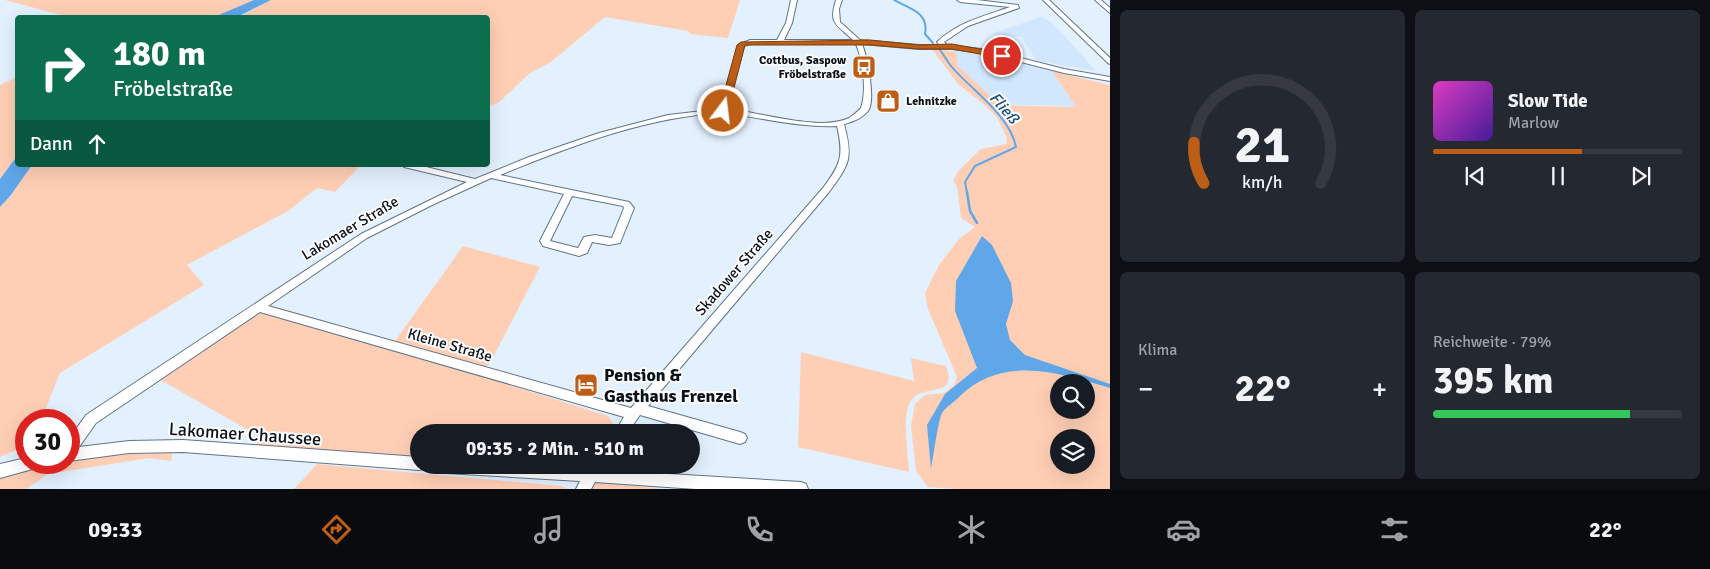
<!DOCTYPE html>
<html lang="de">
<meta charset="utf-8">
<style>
:root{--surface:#171b24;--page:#242831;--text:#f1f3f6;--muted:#9ea1a6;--line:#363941;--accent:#bd5e17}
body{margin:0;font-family:Signika,sans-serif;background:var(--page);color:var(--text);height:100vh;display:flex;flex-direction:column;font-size:19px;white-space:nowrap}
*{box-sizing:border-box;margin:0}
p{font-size:16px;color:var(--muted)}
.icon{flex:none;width:28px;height:28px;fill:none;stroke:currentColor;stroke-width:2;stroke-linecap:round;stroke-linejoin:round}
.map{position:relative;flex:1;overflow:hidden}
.details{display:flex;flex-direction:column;gap:10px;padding:10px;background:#0d0f14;width:600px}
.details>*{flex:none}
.top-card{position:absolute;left:15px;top:15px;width:475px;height:152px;border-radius:5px;box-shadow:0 5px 20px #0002;background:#0b6e4f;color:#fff;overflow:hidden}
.fabs{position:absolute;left:1050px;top:374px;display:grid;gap:10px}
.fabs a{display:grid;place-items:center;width:45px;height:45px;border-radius:50%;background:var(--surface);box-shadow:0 5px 20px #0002;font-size:25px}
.speed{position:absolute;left:15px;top:409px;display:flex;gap:10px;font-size:25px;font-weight:700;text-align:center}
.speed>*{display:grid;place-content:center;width:65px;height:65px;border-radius:50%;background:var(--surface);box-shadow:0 5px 20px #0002;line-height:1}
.speed .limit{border:8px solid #d22;background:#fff;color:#111}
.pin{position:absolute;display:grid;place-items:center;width:42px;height:42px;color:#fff;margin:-21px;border:2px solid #fff;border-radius:50%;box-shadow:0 1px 5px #0007}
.me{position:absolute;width:55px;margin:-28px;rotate:15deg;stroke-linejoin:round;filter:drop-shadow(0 0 4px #0008)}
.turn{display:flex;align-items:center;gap:18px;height:105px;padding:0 15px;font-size:22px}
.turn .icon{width:65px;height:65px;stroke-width:2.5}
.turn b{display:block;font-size:35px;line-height:42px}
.then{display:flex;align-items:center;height:48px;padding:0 15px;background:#0003;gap:10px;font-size:19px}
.big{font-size:38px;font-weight:700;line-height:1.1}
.details .tile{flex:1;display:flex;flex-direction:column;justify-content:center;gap:8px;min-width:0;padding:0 18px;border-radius:8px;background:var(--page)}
.details .dial{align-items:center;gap:0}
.dial svg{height:130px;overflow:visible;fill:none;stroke:var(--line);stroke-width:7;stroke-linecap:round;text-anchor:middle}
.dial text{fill:var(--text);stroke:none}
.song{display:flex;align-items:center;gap:15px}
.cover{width:60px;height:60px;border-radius:8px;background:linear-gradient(135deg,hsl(310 70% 55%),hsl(260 70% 35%))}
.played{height:5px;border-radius:2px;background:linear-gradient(90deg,var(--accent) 60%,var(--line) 60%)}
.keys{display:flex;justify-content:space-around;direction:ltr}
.heat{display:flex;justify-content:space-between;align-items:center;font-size:28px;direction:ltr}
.charge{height:8px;border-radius:4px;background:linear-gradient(90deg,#34c759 79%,var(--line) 0)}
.details .tiles{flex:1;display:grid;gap:10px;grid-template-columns:repeat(2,1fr)}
.trip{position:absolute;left:410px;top:424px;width:290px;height:50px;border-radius:25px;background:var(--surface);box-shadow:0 5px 20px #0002;font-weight:700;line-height:50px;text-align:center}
.menu{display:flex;height:80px;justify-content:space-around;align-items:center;background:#090b0e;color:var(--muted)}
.menu .icon{width:35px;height:35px}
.menu .on{color:var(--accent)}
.menu b{font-size:22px;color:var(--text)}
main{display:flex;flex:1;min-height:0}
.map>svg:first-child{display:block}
.built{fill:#d1e7fe}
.green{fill:#ffcfb5;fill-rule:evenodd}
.water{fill:#5fa7e9}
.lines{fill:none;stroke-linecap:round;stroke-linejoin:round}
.stream-far1{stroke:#5fa7e9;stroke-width:2}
.stream{stroke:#5fa7e9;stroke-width:2.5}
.minor-casing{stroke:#617589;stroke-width:2}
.minor{fill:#fff;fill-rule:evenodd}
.route{fill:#bd5e17;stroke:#7b3d0f}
.labels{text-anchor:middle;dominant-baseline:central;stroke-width:4;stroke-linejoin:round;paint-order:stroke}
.far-poi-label{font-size:12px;font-weight:bold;fill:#0b121a;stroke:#fcfcfc;text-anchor:end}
.street-label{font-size:15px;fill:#0b121a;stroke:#fcfcfc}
.water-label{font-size:16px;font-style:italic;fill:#1c4f7b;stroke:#fcfcfc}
.near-poi-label{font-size:18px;font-weight:bold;fill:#0b121a;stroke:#fcfcfc;text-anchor:start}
.near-street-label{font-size:18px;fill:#0b121a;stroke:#fcfcfc}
</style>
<main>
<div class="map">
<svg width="1110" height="489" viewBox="0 0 1110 489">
<rect width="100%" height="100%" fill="#e3f0fe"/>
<path class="built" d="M1041 17 1048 20 1061 32 1096 71 1037 61 1021 37 991 34Z
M955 50 986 54 1052 71 1076 107 1053 105H1000L958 66Z"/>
<path class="green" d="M5 0H254L214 18 68 17Z
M271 0H740L728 38 690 34 688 31 605 17 551 62 530 73 498 103 488 106V18H237Z
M932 49 956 52 958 66 1000 105 1076 107 1052 71 1110 85V489H957L928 487 916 471 911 426 915 404 925 395 944 393 954 385 957 377 928 309 925 293 939 265 959 239 975 227 961 218 957 186 953 181 958 171 981 149 1006 144 1007 138 997 117 981 102 958 84ZM1059 382H1086V410H1059ZM1059 438H1086V465H1059Z
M17 77V156L0 179V85Z
M32 165H361L335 192 317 188 288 211 187 265 204 285 60 373 41 420H26V446L0 457V207L11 195Z
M463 246 540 267 489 365 471 373 608 416 614 425 609 432H419V460L257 448V435L157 378 266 304 395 341Z
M801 352 914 381 911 358 946 366C959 400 921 382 910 402 902 416 908 456 909 472L798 447Z
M173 452 171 461 149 458 48 474 26 489H0V478L56 464 120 454Z
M317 464 561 486 568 489H294Z
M596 482 657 488V489H592Z"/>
<path class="water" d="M254 0H271L237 17H214Z
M17 156 18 165H32L11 195 0 207V179Z
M982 236 992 245 1011 283 1013 301 1006 324 1010 340 1025 355 1110 384V388C1058 373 1003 354 959 397 954 402 946 407 942 413 938 421 933 458 931 469L927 425 945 394 977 368 955 311 956 281Z"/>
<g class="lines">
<path class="stream-far1" d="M894 0C910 9 929 12 925 34L933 43
M940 50C944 55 947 61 951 66 971 90 1010 115 1016 147L975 166 965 182 967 193"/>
<path class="stream" d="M967 192 970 211 977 223"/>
<g class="minor-casing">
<path id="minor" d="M791 0H797L792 23 784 40H853C837 24 828 25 836 0H842L839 9 840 22 860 40 919 45H939L937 42 938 41C959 22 984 16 1010 7L960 2 957 0H977L1018 5 1019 8 968 26 944 42 947 45 990 50 1064 69 1110 77V81L1064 73 990 54 952 49H919L862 44C867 56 876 100 868 111 862 118 853 122 844 124 853 158 850 164 829 192L648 406 740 432 745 434 747 438 745 442 740 444 640 415 628 432H615L624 417 260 312 96 423 79 447 129 441 183 440 419 457V465H531L588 469 590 465H605L603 470 801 482 806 484 808 489H696L595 482 591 489H576L580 481 428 472 423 469 419 470 183 452 129 453 69 461V439L86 415 361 234 467 182 404 167 403 165H418L475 179 529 157 599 133 668 115 720 109 738 45 750 40H777L786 23ZM751 44H856C863 61 867 90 861 108 858 111 854 115 849 118 820 132 760 112 727 109L744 46ZM723 113C761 117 798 128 837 126 844 156 841 164 823 188L631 408 268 306 367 238 432 205 491 178 564 194 540 241 543 246 579 256 587 253 592 242 609 245 620 243 634 208 629 202 500 175C569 147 648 116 723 113ZM572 196 623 206 624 208 612 238 595 235 584 237 578 248 550 241Z
M1043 0H1049L1110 58V64L1108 63Z
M1095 0H1101L1110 8V13Z
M26 458V462H42L40 467 0 478V464Z"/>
</g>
<use href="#minor" class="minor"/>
</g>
<path class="route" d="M870 40 919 45 952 44 1002 53 1006 56 1002 58 952 49H919L870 45H745L728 111 723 114 719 111 737 45 741 42Z"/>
<defs>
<g id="bus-square" transform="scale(1.25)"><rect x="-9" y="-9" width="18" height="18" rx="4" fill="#bd5e17" stroke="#fcfcfc"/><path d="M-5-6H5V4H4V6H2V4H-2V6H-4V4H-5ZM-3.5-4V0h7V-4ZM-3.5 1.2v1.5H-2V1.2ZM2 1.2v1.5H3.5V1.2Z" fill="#fff"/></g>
<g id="shop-square" transform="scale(1.25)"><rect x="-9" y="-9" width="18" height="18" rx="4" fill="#bd5e17" stroke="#fcfcfc"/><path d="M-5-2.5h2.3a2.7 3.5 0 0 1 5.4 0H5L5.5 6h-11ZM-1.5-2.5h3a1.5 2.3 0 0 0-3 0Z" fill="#fff"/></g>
<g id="hotel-square" transform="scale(1.25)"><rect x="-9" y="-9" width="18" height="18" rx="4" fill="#bd5e17" stroke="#fcfcfc"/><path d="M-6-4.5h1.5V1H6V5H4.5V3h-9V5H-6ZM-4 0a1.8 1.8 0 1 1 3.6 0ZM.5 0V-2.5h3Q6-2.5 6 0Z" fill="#fff"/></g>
</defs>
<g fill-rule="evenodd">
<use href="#bus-square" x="864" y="67"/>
<use href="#shop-square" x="888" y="101"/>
<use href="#hotel-square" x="586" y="385"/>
</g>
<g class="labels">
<g class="far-poi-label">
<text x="846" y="60">Cottbus, Saspow<tspan x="846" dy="14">Fröbelstraße</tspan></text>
<text x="906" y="101" text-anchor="start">Lehnitzke</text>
</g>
<g class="street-label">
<text transform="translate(350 228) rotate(-31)">Lakomaer Straße</text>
<text transform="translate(734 272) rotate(-49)">Skadower Straße</text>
<text transform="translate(450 345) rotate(16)">Kleine Straße</text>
</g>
<g class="water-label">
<text transform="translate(1004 108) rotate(49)">Fließ</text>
</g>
<g class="near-poi-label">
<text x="604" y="375">Pension &amp;<tspan x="604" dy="21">Gasthaus Frenzel</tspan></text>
</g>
<g class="near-street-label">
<text transform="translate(245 434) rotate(4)">Lakomaer Chaussee</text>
</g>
</g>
</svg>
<div class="fabs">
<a><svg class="icon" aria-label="search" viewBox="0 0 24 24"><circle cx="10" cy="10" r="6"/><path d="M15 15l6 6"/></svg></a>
<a><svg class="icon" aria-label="layers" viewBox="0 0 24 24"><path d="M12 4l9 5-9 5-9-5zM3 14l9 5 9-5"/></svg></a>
</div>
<div class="speed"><div class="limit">30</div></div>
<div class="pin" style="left:1002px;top:56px;background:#d93025"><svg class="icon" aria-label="arrive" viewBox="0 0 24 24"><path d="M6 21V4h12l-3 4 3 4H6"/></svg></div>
<svg class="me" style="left:723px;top:111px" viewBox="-20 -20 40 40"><circle r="17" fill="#bd5e17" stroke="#fff" stroke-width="3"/><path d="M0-11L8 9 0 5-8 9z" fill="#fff"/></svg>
<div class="trip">09:35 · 2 Min. · 510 m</div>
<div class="top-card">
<div class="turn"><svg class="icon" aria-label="right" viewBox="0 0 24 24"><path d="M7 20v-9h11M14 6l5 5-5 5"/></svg><div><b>180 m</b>Fröbelstraße</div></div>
<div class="then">Dann<svg class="icon" aria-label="ahead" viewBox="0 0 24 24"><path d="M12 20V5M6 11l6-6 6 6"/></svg></div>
</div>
</div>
<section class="details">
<div class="tiles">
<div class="tile dial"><svg viewBox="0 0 100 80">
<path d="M14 69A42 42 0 1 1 86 69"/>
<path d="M14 69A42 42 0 0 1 8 44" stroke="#bd5e17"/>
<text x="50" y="56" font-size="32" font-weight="700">21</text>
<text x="50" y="72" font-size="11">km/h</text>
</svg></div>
<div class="tile">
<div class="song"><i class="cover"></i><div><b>Slow Tide</b><p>Marlow</p></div></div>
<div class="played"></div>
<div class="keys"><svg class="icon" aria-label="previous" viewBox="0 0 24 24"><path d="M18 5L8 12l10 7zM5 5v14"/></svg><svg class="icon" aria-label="pause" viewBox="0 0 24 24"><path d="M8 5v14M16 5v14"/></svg><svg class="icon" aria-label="next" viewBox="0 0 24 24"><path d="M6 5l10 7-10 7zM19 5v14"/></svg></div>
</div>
<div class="tile"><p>Klima</p>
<div class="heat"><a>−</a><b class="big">22°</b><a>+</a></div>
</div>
<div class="tile"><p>Reichweite · 79%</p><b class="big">395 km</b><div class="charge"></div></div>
</div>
</section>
</main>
<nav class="menu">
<b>09:33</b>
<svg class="icon on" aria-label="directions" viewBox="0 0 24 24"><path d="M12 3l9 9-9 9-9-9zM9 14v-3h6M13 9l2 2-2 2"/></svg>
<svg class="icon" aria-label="music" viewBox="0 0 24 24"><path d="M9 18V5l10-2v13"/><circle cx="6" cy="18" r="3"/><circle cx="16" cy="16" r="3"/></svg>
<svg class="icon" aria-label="phone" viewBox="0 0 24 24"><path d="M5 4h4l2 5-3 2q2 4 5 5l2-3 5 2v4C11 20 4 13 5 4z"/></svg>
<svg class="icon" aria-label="climate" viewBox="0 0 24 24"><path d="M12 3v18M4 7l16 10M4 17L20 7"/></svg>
<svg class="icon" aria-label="car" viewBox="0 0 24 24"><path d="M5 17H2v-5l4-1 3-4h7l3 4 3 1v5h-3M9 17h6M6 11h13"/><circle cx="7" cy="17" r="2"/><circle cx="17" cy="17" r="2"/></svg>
<svg class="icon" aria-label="filters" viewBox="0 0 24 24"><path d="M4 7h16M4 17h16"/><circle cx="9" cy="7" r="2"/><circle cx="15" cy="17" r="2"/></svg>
<b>22°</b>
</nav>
